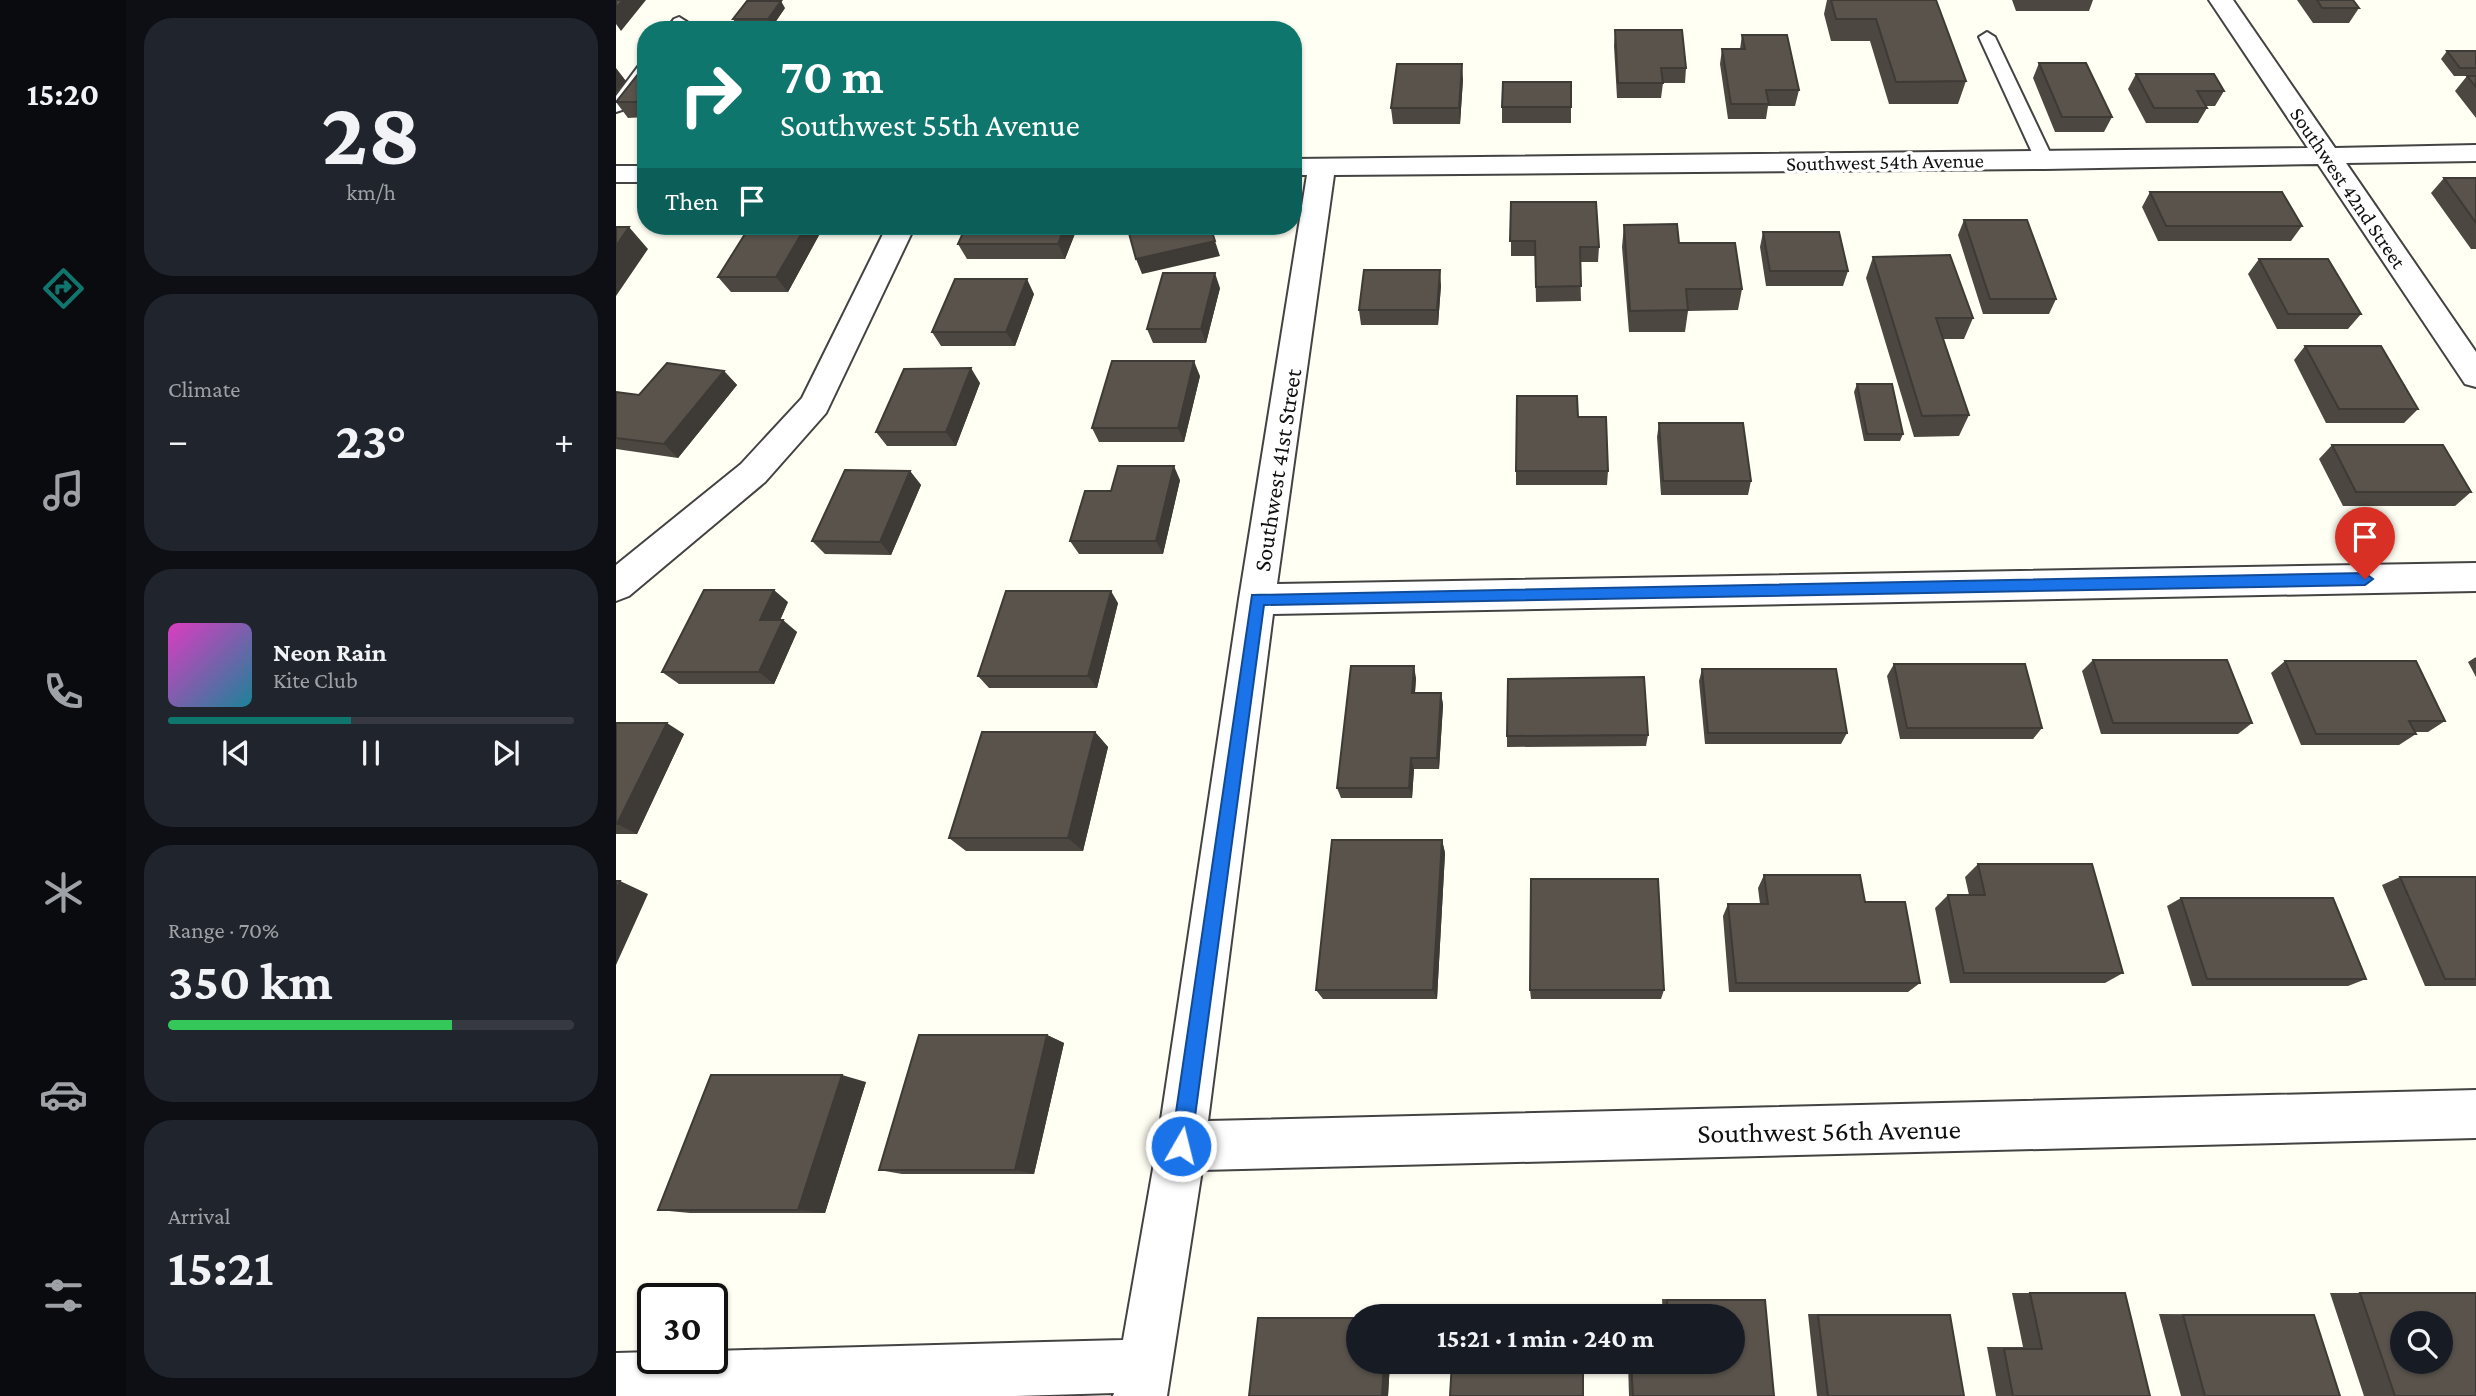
<!DOCTYPE html>
<meta charset="utf-8">
<style>
:root{--surface:#171b24;--page:#20242c;--text:#f1f3f6;--muted:#9ea1a6;--line:#363941;--accent:#0f766e}
body{margin:0;font-family:"Crimson Pro",serif;background:var(--page);color:var(--text);height:100vh;display:flex;flex-direction:column;font-size:26px;white-space:nowrap}
*{box-sizing:border-box;margin:0}
p{font-size:23px;color:var(--muted)}
.icon{flex:none;width:38px;height:38px;fill:none;stroke:currentColor;stroke-width:2;stroke-linecap:round;stroke-linejoin:round}
.map{position:relative;flex:1;overflow:hidden}
.details{display:flex;flex-direction:column;gap:18px;padding:18px;background:#0d0f14;width:490px}
.details>*{flex:none}
.hud{position:absolute;left:21px;top:21px;width:665px;height:214px;border-radius:28px;box-shadow:0 2px 5px #0004;background:#0f766e;color:#fff;overflow:hidden}
.fabs{position:absolute;left:1774px;top:1311px;display:grid;gap:14px}
.fabs a{display:grid;place-items:center;width:63px;height:63px;border-radius:50%;background:var(--surface);box-shadow:0 2px 5px #0004;font-size:35px}
.speed{position:absolute;left:21px;top:1283px;display:flex;gap:14px;font-size:35px;font-weight:700;text-align:center}
.speed>*{display:grid;place-content:center;width:91px;height:91px;border-radius:50%;background:var(--surface);box-shadow:0 2px 5px #0004;line-height:1}
.speed .limit{border:4px solid #111;border-radius:10px;background:#fff;color:#111}
.pin{position:absolute;display:grid;place-items:center;width:60px;height:60px;color:#fff;margin:-72px -30px;border-radius:50% 50% 50% 0;rotate:-45deg;box-shadow:0 0 7px #0007}
.pin .icon{rotate:45deg}
.me{position:absolute;width:77px;margin:-38px;rotate:8deg;stroke-linejoin:round;filter:drop-shadow(0 0 5px #0008)}
.turn{display:flex;align-items:center;gap:24px;height:147px;padding:0 28px;font-size:32px}
.turn .icon{width:91px;height:91px;stroke-width:2.5}
.turn b{display:block;font-size:49px;line-height:60px}
.then{display:flex;align-items:center;height:66px;padding:0 28px;background:#0003;gap:14px;font-size:26px}
.big{font-size:52px;font-weight:700;line-height:1.1}
.details .card{flex:1;display:flex;flex-direction:column;justify-content:center;gap:10px;min-width:0;padding:0 24px;border-radius:28px;background:var(--page)}
.details .dial{align-items:center;gap:0}
.dial b{font-size:91px;line-height:1}
.song{display:flex;align-items:center;gap:21px}
.cover{width:84px;height:84px;border-radius:10px;background:linear-gradient(135deg,hsl(310 70% 55%),hsl(190 70% 35%))}
.played{height:7px;border-radius:4px;background:linear-gradient(90deg,var(--accent) 45%,var(--line) 45%)}
.keys{display:flex;justify-content:space-around;direction:ltr}
.heat{display:flex;justify-content:space-between;align-items:center;font-size:38px;direction:ltr}
.charge{height:10px;border-radius:5px;background:linear-gradient(90deg,#34c759 70%,var(--line) 0)}
.trip{position:absolute;left:730px;top:1304px;width:399px;height:70px;border-radius:35px;background:var(--surface);box-shadow:0 2px 5px #0004;font-weight:700;line-height:70px;text-align:center}
main{display:flex;flex:1;min-height:0}
.menu{display:flex;flex-direction:column;width:126px;justify-content:space-around;align-items:center;background:#090b0e;color:var(--muted)}
.menu .icon{width:49px;height:49px}
.menu .selected{color:var(--accent)}
.menu b{font-size:32px;color:var(--text)}
.map>svg:first-child{display:block}
.lines{fill:none;stroke-linecap:round;stroke-linejoin:round}
.lane-casing{stroke:#434343;stroke-width:4}
.street-casing{stroke:#434343;stroke-width:4}
.lane{fill:#fff;fill-rule:evenodd}
.street{fill:#fff;fill-rule:evenodd}
.wall{fill:#4d4741}
.shaded-wall{fill:#3e3a35}
.building{fill:#59534c;stroke:#3e3a35;stroke-width:2;fill-rule:evenodd}
.route{fill:#1a73e8;stroke:#114b97;stroke-width:2}
.labels{text-anchor:middle;dominant-baseline:central;stroke-width:7;stroke-linejoin:round;paint-order:stroke}
.far-street-label{font-size:21px;fill:#101010;stroke:#fff}
.street-label{font-size:24px;fill:#101010;stroke:#fff}
.near-street-label{font-size:28px;fill:#101010;stroke:#fff}
</style>
<main>
<nav class="menu">
<b>15:20</b>
<svg class="icon selected" aria-label="directions" viewBox="0 0 24 24"><path d="M12 3l9 9-9 9-9-9zM9 14v-3h6M13 9l2 2-2 2"/></svg>
<svg class="icon" aria-label="music" viewBox="0 0 24 24"><path d="M9 18V5l10-2v13"/><circle cx="6" cy="18" r="3"/><circle cx="16" cy="16" r="3"/></svg>
<svg class="icon" aria-label="phone" viewBox="0 0 24 24"><path d="M5 4h4l2 5-3 2q2 4 5 5l2-3 5 2v4C11 20 4 13 5 4z"/></svg>
<svg class="icon" aria-label="climate" viewBox="0 0 24 24"><path d="M12 3v18M4 7l16 10M4 17L20 7"/></svg>
<svg class="icon" aria-label="car" viewBox="0 0 24 24"><path d="M5 17H2v-5l4-1 3-4h7l3 4 3 1v5h-3M9 17h6M6 11h13"/><circle cx="7" cy="17" r="2"/><circle cx="17" cy="17" r="2"/></svg>
<svg class="icon" aria-label="filters" viewBox="0 0 24 24"><path d="M4 7h16M4 17h16"/><circle cx="9" cy="7" r="2"/><circle cx="15" cy="17" r="2"/></svg>
</nav>
<section class="details">
<div class="card dial"><b>28</b><p>km/h</p></div>
<div class="card"><p>Climate</p>
<div class="heat"><a>−</a><b class="big">23°</b><a>+</a></div>
</div>
<div class="card">
<div class="song"><i class="cover"></i><div><b>Neon Rain</b><p>Kite Club</p></div></div>
<div class="played"></div>
<div class="keys"><svg class="icon" aria-label="previous" viewBox="0 0 24 24"><path d="M18 5L8 12l10 7zM5 5v14"/></svg><svg class="icon" aria-label="pause" viewBox="0 0 24 24"><path d="M8 5v14M16 5v14"/></svg><svg class="icon" aria-label="next" viewBox="0 0 24 24"><path d="M6 5l10 7-10 7zM19 5v14"/></svg></div>
</div>
<div class="card"><p>Range · 70%</p><b class="big">350 km</b><div class="charge"></div></div>
<div class="card"><p>Arrival</p><b class="big">15:21</b></div>
</section>
<div class="map">
<svg width="1860" height="1396" viewBox="0 0 1860 1396">
<rect width="100%" height="100%" fill="#fffff3"/>
<g class="lines">
<g class="lane-casing">
<path id="lane" d="M63 17 71 22 65 30H50L58 19Z
M1371 32 1379 37 1438 161 1435 165H1423L1420 161 1363 37Z
M30 62V78L6 110 0 112V96L24 64Z"/>
</g>
<g class="street-casing">
<path id="street" d="M1593 0H1617L1719 148 1860 145V161L1730 163 1860 352V387L1849 384 1702 164 1429 169 718 175 661 584 1860 563V591L657 614 592 1121 1860 1090V1138L586 1170 551 1396H497L498 1393 398 1396H0V1353L37 1352V1358H96V1351L507 1340 541 1146 623 599 691 175H677V159L1692 148Z
M0 166H30V182H0Z
M271 226H299L210 413 149 482 13 596 0 601V565L125 464 186 398Z"/>
</g>
<use href="#lane" class="lane"/>
<use href="#street" class="street"/>
</g>
<path class="wall" d="M1211 0H1320L1350 81 1342 104H1273L1254 41H1215L1208 14Z
M1396 0H1477L1473 11H1400Z
M1681 0H1737L1743 8 1733 23H1697Z
M169 8 156 27H122L117 19Z
M999 30 1070 68 1069 83H1047L1045 98H1001L998 46Z
M1126 35 1183 90 1179 106H1152L1150 119H1112L1104 64 1106 49H1124Z
M1831 51H1860V76H1838L1825 59Z
M1423 63 1496 117 1488 132H1439L1417 78Z
M30 64V117L12 118 0 102Z
M1520 74 1608 91 1599 106H1590L1591 108 1582 123H1530L1512 89Z
M1851 76H1860V118L1839 91Z
M847 79 844 124H777L775 108Z
M886 107H955V123H886Z
M1828 178H1860V249H1855L1815 193Z
M1534 192 1686 226 1675 241H1542L1526 207Z
M895 202 983 247 982 262H964L965 301 920 302 919 256H895Z
M1348 220 1440 299 1433 314H1367L1342 235Z
M1008 225 1063 243 1126 289 1122 310 1072 311 1069 332H1013L1006 247Z
M134 226H208L172 292H115L102 277Z
M462 226 449 259H351L342 244Z
M1147 232 1232 271 1227 286H1150L1144 247Z
M1257 257 1357 318 1348 339H1327L1353 415 1343 436 1298 437 1250 278Z
M1643 259 1745 314 1732 329H1661L1632 274Z
M825 285 822 325H745L743 310Z
M604 288 590 343H537L531 329Z
M418 294 399 346H325L316 332Z
M1689 346 1802 409 1788 423H1710L1678 360Z
M108 371 121 385 62 458 0 449V392L23 395Z
M584 376 568 442H483L476 428Z
M364 383 340 446H271L260 432Z
M1241 384 1287 434 1284 441H1248L1238 392Z
M962 417 992 471 991 485H900V471Z
M1043 423 1135 481 1132 495H1045L1041 437Z
M1716 445 1855 492 1839 506H1727L1703 459Z
M294 471 305 485 275 555 209 554 196 541Z
M564 480 547 554H463L454 541 495 491Z
M172 602 164 620 181 632 158 684H63L46 672Z
M502 603 481 688H373L362 676Z
M1860 657V677L1852 662Z
M1477 660 1636 723 1622 734H1485L1466 671Z
M1669 661 1829 721 1812 732H1798L1800 734 1783 745H1685L1655 673Z
M1278 664 1426 728 1417 739H1284L1271 676Z
M1086 669 1231 733 1225 744H1089L1083 681Z
M800 678 799 693H825L827 705 823 769H798L796 798H725L721 788Z
M0 723 68 734 21 834H0Z
M479 732 492 747 467 851H350L333 838Z
M1032 735 1030 746 891 747V736Z
M826 840 829 853 821 999H707L700 990Z
M1362 864 1507 973 1489 983H1334L1319 908 1332 895H1353L1349 877Z
M1148 875 1249 902 1304 983 1292 992H1113L1107 916 1112 904H1144L1142 888Z
M1784 877H1860V986H1809L1766 885Z
M1565 898 1750 979 1732 986H1576L1551 906Z
M914 990H1048L1045 999H915Z
M431 1035 448 1043 418 1174H286L263 1170Z
M250 1082 209 1213H74L42 1210Z
M1396 1293H1509L1534 1396H1380L1371 1347H1407Z
M1714 1293H1860V1396H1748Z
M1046 1299H1141L1158 1396H1013L1012 1362H1116V1316H1047Z
M841 1314H965L966 1315H837Z
M1192 1314H1319L1334 1315 1348 1396H1201Z
M1543 1314 1698 1315 1724 1396H1565Z
M653 1317H742V1362H774L772 1396H633L642 1318Z"/>
<path class="shaded-wall" d="M7 0H30L5 31 0 24V8Z
M165 1 169 8 156 27 152 19Z
M846 64 847 79 844 124 843 108Z
M0 68 10 81 0 93Z
M190 226H208L172 292 160 277Z
M449 226H462L449 259 442 244Z
M13 227 32 249 0 296V246Z
M599 241 604 256 526 274 520 259Z
M824 270 825 285 822 325 821 310Z
M599 273 604 288 590 343 585 329Z
M411 279 418 294 399 346 390 332Z
M578 361 584 376 568 442 562 428Z
M355 368 364 383 340 446 330 432Z
M108 371 121 385 62 458 48 444Z
M558 466 564 480 547 554 540 541Z
M294 471 305 485 275 555 264 542Z
M158 590 172 602 159 632 144 620Z
M495 591 502 603 481 688 472 676Z
M167 620 181 632 158 684 143 672Z
M798 666 800 678 798 705 796 693Z
M825 693 827 705 823 769 821 758Z
M51 723 68 734 21 834 1 824Z
M479 732 492 747 467 851 452 838Z
M795 758 798 769 796 798 793 788Z
M826 840 829 853 821 999 817 990Z
M4 881 32 894 0 965V890Z
M431 1035 448 1043 418 1174 399 1170Z
M226 1075 250 1082 209 1213 182 1210Z
M768 1362H774L772 1396H766Z"/>
<path class="building" d="M0 0H7L0 8Z
M1215 0H1320L1350 81 1280 82 1260 19H1220Z
M1701 0H1737L1743 8H1706Z
M131 1H165L152 19H117Z
M999 30H1066L1070 68H1045L1047 83H1002Z
M1126 35H1171L1183 90H1150L1153 104H1115L1106 49H1129Z
M1831 51H1860V68H1844Z
M1423 63H1470L1496 117H1446Z
M30 64V102H0Z
M781 64H846L843 108H775Z
M1520 74H1598L1608 91H1581L1591 108H1538Z
M1851 76H1860V87Z
M887 82H955V107H886Z
M1828 178H1860V223Z
M1534 192H1666L1686 226H1550Z
M895 202H980L983 247H964L965 286 920 287 919 241H894Z
M1348 220H1411L1440 299H1374Z
M1061 224 1063 243H1119L1126 289H1070L1072 310 1014 311 1008 225Z
M134 226H190L160 277H102Z
M350 226H449L442 244H342Z
M511 226H594L599 241 520 259Z
M0 227H13L0 246Z
M1147 232H1223L1232 271H1154Z
M1334 255 1357 318H1320L1353 415 1306 416 1257 257Z
M1643 259H1712L1745 314H1672Z
M748 270H824L821 310H743Z
M547 273H599L585 329H531Z
M339 279H411L390 332H316Z
M1689 346H1765L1802 409H1723Z
M496 361H578L562 428H476Z
M51 363 108 371 48 444 0 438V392L23 395Z
M355 368 330 432H260L288 369Z
M1241 384H1276L1287 434H1251Z
M901 396H961L962 417H990L992 471H900Z
M1043 423H1127L1135 481H1047Z
M1716 445H1827L1855 492H1740Z
M502 466H558L540 541H454L469 491H495Z
M229 470 294 471 264 542 196 541Z
M88 590H158L144 620H167L143 672H46Z
M390 591H495L472 676H362Z
M1477 660H1611L1636 723H1497Z
M1669 661H1800L1829 721H1793L1800 734H1700Z
M1278 664H1409L1426 728H1291Z
M735 666H798L796 693H825L821 758H795L793 788H721Z
M1086 669H1220L1231 733H1092Z
M1028 677 1032 735 891 736 892 679Z
M0 723H51L1 824H0Z
M366 732H479L452 838H333Z
M716 840H826L817 990H700Z
M1362 864H1476L1507 973H1348L1332 895H1369Z
M1148 875H1244L1249 902H1289L1304 983H1120L1112 904H1152Z
M1784 877H1860V979H1829Z
M915 879H1042L1048 990H914Z
M0 881H4L0 890Z
M1565 898H1717L1750 979H1591Z
M303 1035H431L399 1170H263Z
M95 1075H226L182 1210H42Z
M1414 1293H1509L1534 1396H1397L1388 1349H1426Z
M1744 1293H1860V1396H1779ZM1787 1323H1825V1362H1787Z
M1051 1300H1149L1158 1396H1017L1015 1362H1116V1316H1052Z
M837 1315H966V1316H837Z
M1202 1315H1334L1348 1396H1212Z
M1567 1315H1698L1724 1396H1589Z
M642 1318H742V1362H768L766 1396H633Z
M836 1362H967V1396H834Z"/>
<path class="route" d="M1749 573 1757 579 1749 585 648 605 575 1146 572 1153 565 1156 558 1153 555 1146 636 595Z"/>
<g class="labels">
<g class="far-street-label">
<text transform="translate(1269 162) rotate(-1)">Southwest 54th Avenue</text>
<text transform="translate(1732 188) rotate(56)">Southwest 42nd Street</text>
</g>
<g class="street-label">
<text transform="translate(661 470) rotate(-81)">Southwest 41st Street</text>
</g>
<g class="near-street-label">
<text transform="translate(1213 1131) rotate(-1)">Southwest 56th Avenue</text>
</g>
</g>
</svg>
<div class="fabs">
<a><svg class="icon" aria-label="search" viewBox="0 0 24 24"><circle cx="10" cy="10" r="6"/><path d="M15 15l6 6"/></svg></a>
</div>
<div class="speed"><div class="limit">30</div></div>
<div class="pin" style="left:1749px;top:579px;background:#d93025"><svg class="icon" aria-label="arrive" viewBox="0 0 24 24"><path d="M6 21V4h12l-3 4 3 4H6"/></svg></div>
<svg class="me" style="left:565px;top:1146px" viewBox="-20 -20 40 40"><circle r="17" fill="#1a73e8" stroke="#fff" stroke-width="3"/><path d="M0-11L8 9 0 5-8 9z" fill="#fff"/></svg>
<div class="trip">15:21 · 1 min · 240 m</div>
<div class="hud">
<div class="turn"><svg class="icon" aria-label="right" viewBox="0 0 24 24"><path d="M7 20v-9h11M14 6l5 5-5 5"/></svg><div><b>70 m</b>Southwest 55th Avenue</div></div>
<div class="then">Then<svg class="icon" aria-label="arrive" viewBox="0 0 24 24"><path d="M6 21V4h12l-3 4 3 4H6"/></svg></div>
</div>
</div>
</main>
